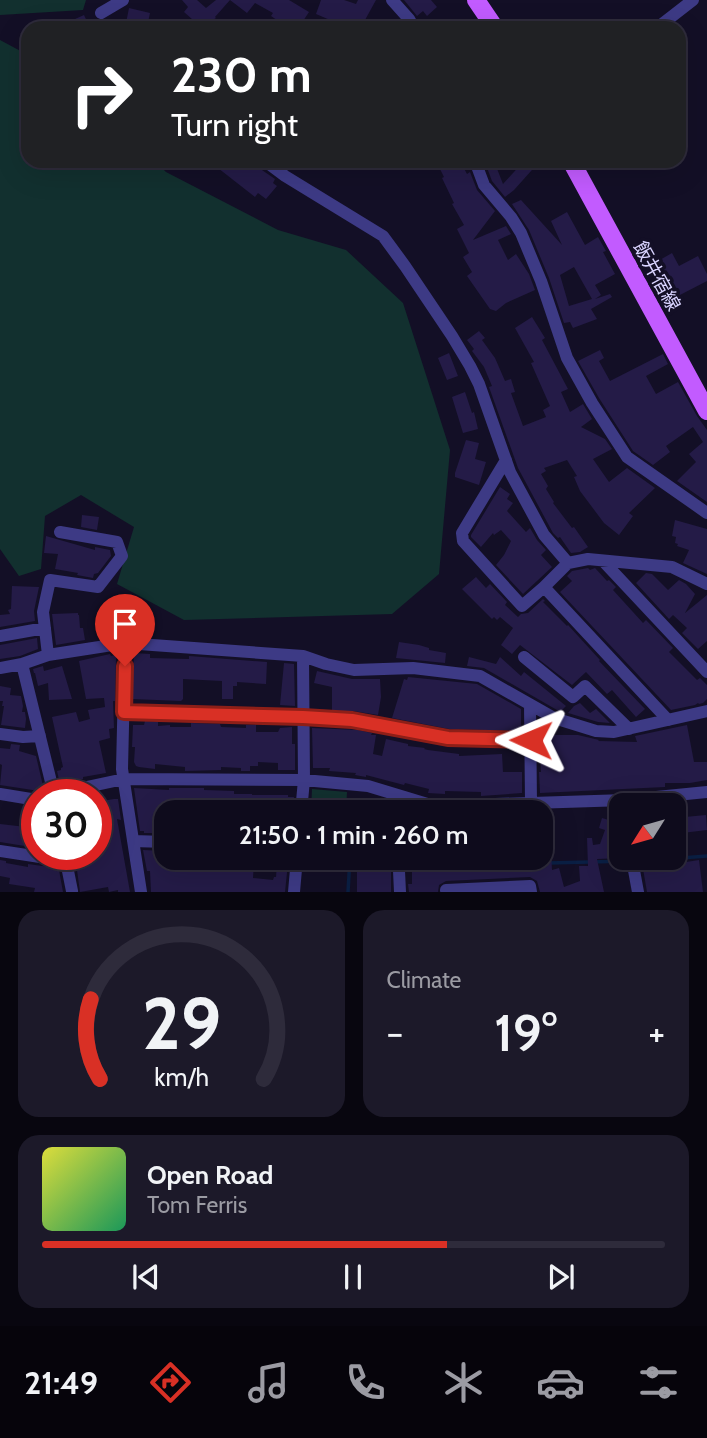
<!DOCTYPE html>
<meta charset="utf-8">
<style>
:root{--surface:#0e0b1c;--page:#1c1929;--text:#f1f3f6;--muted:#9b9ba3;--line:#2e2b3b;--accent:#d93025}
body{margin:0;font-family:Cabin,"Noto Sans JP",sans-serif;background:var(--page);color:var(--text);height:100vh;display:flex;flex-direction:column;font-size:26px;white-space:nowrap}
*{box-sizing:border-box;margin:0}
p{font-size:23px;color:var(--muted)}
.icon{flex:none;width:38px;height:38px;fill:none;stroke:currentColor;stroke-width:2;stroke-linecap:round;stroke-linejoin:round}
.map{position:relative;height:892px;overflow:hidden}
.side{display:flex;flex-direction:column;gap:18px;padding:18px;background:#08060f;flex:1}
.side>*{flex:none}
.hud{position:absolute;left:21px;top:21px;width:665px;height:147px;border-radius:21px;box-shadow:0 7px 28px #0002,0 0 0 2px var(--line);background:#202124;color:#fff;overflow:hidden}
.needle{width:46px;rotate:233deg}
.controls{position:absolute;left:609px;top:793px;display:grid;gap:14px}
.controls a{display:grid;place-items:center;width:77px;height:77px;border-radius:14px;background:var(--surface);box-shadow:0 7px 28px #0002,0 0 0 2px var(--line);font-size:35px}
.speed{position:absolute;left:21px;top:779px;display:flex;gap:14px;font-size:35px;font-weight:700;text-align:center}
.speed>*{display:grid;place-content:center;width:91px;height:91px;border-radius:50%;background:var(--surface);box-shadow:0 7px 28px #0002,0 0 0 2px var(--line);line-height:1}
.speed .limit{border:10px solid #d22;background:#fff;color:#111}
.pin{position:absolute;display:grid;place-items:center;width:60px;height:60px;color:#fff;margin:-72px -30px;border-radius:50% 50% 50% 0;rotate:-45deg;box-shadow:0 0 7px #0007}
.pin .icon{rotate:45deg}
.me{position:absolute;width:77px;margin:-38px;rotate:271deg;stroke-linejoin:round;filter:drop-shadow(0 0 5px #0008)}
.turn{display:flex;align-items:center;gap:24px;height:147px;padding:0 35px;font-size:32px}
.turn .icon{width:91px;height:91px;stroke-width:2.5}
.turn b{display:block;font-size:49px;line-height:60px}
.big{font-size:52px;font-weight:600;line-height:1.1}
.side .tile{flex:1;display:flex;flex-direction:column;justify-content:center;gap:10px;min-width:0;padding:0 24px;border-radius:21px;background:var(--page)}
.side .dial{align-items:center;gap:0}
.dial svg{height:182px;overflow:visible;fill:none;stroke:var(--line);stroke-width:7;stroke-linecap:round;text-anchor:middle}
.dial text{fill:var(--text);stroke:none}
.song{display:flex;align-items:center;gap:21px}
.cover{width:84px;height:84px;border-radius:10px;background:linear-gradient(135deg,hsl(60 70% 55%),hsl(150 70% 35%))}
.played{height:7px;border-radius:4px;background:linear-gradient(90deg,var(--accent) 65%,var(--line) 65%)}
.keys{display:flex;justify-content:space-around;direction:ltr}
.heat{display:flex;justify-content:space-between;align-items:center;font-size:38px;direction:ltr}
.side .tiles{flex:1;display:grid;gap:18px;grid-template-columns:1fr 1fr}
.tile:last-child{grid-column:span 2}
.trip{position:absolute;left:154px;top:800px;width:399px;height:70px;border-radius:21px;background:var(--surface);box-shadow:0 7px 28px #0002,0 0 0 2px var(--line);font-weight:600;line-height:70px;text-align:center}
.dock{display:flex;height:112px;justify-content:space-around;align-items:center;background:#06040b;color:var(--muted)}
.dock .icon{width:49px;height:49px}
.dock .on{color:var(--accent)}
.dock b{font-size:32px;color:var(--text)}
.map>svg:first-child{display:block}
.green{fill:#12302f}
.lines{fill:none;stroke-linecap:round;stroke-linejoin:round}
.stream{stroke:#0a1f44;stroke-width:3.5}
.building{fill:#241b47;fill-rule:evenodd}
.street{stroke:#3d3a85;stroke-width:12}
.primary{stroke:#c25bff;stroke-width:18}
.route-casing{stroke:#8d1f18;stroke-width:18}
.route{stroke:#d93025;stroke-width:12}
.labels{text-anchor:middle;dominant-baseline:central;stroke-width:7;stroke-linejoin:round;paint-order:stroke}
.street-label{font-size:19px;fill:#d9d4ff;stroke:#130f26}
</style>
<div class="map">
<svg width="707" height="892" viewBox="0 0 707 892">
<rect width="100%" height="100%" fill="#130f26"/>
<path class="green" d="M0 0H86L83 10 0 15Z
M0 40 28 55V161H155L166 172 278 230 346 250 403 303 450 450 439 574 392 614 184 620 117 584 134 527 81 495 45 516 41 569 19 576 0 549Z
M312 789 347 792 346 812H311Z"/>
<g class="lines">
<path class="stream" d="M354 858 414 863
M681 858 707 856
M548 863 631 861
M509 864 537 863
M429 865 446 866 470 865
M348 892 350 858"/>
</g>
<path class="building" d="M182 0H197L206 8 216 0H289L309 12 299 27 286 22 284 25 271 16 273 13 255 3 247 13 230 0 215 17 216 18 201 27 184 12 188 7Z
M321 0H344L356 4 358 0H376L365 20 377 28H343L337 24V23L316 14Z
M404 0H431L437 7 427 16 423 11 417 16Z
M129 8 150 13 147 27 126 23Z
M84 15 90 28H55Z
M209 161H256L259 168 275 179 273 183 277 186 266 199 258 193 255 197Z
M436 161H460L467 174 470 172 477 190 495 211 473 240 506 226 511 234 498 240 508 260 516 254 529 274 535 290 506 303 496 311 490 309 467 276 472 272 463 257 469 253 457 229 464 225 452 204 454 203 442 178 444 177Z
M494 161 503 184 524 161H540L514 190 505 197 492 181 486 165Z
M521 200 562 245 551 221 567 212 585 245 598 237 606 251 603 252 615 274 595 285 601 295 595 299 610 294 612 297 591 309 597 319 573 328 570 322 564 323 549 278 529 230 512 204ZM574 267 592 299 569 306 560 275Z
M672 253 679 266 698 256 707 274V281L678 296 667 278 661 282 654 269 660 265 658 261Z
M532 317 545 338 542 340 568 389 561 392 570 412 583 404 592 419 581 427 605 439 612 449 593 459 602 472 609 482 627 468 655 488 629 513 633 516 619 535 604 523 580 491 574 477 577 476 567 460 544 468 546 471 541 474 548 486 546 489 554 502 553 503 572 528 574 527 588 547 580 552 571 553 560 537 558 538 553 533 518 468 489 387 492 386 484 367 472 351 474 349 467 340 479 331 485 338 482 340 495 358 505 381 511 379 515 392 511 393 523 426 546 417 543 410 550 406 531 363 534 362 515 328Z
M600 350 604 358 599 361 610 381 663 354 668 364 646 376 656 394 678 382 697 416 707 430V502L677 481 696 462 689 454 703 442 693 427 666 446 670 452 653 465 633 451 599 398 578 361Z
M449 353 458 376 447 380 438 358Z
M465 392 472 413 474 412 478 429 463 433 452 397Z
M466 440 479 443 475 459 486 462 479 485 455 477V473Z
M500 487 510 494 507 499 513 503 507 511 526 532 530 528 537 540 546 550 541 555 552 567 523 594 496 565 504 555 511 541 501 530 494 535 493 533 481 547 471 537V535Z
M82 515 99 517 97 530 81 527Z
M675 520 707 529V574L683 563 689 550 677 546 678 544 675 543 676 537 672 536Z
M46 536 95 550V547L110 550 111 556 98 573 94 574 93 578 77 575 78 573 55 569 58 554 44 553Z
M588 568 590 570 595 568 607 581 609 580 616 587 613 590 643 623 646 620 673 648 669 652 697 680 700 678 707 685V699L703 703 699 704 698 703 695 705 671 710 560 592 572 581 567 576 572 571Z
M646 573 652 574 668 590 679 580 686 584 695 594 685 613 707 595V641L698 649 682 633 687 628 673 615 669 619 636 583Z
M476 577 486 588 490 584 507 602 505 605 518 617 521 614 528 613 543 599 545 601 543 602 567 626 568 625 600 660 599 661 645 709 636 717 612 690 607 694 586 672 572 685 520 645 512 654 501 645 513 628 500 617 497 620 494 617 492 619 462 589Z
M12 586 39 587 34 611 35 621 0 627V615L10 614 8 610 11 609Z
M78 613V615H79L80 628H83L85 640 56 645 52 614Z
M37 638 38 649 20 656 0 659V645Z
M399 642 419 645 429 648V650L446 653 445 663 396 658Z
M134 653 150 654V658L189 659V656L267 662 266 684 237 682V686H233V699H222V681L183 679V699L181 701 132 699Z
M110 654 111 656 115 655 116 658 115 701H113L114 728 109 729 110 738 99 741 106 773 83 777V779L60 784 57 771 61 770V768L63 767 52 717 76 712 79 722 90 719 88 710 105 707 104 698 86 699 79 661Z
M469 657 496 664 500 657 521 676 524 672 566 706 561 711 557 710 484 668 467 666Z
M284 663 294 664 295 706 280 705Z
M43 666 44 671 62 666 72 699 49 700 48 683 38 686 35 673H34L33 669Z
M317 671 352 679H380L381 697 378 715 353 711H332V687L314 683Z
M408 677 477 684 521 709V727H519V731L449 729 392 718 404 679 407 680Z
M0 686 11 688 10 695 21 696 23 706 22 712H25L26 719 25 728 1 725 4 706H2L3 701H0Z
M580 703 590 713 596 709 610 723 598 722 568 713 574 706Z
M145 721 158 722V726L170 725V727H191V723L220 724 221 727 246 728V725H256V732H278L280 728 292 727V744H295V770H278V763L258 762V766H250V771H241V768L221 767V770L185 771V767L155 764V769L139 767 136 766 134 762 135 747H132L133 725H144Z
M687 725 694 762H707V780L690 783H665V787L540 793 539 772H541L539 735H578L599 740 598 741 637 742 635 736Z
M312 728 358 730 372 733 371 735H376L373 754 382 756 386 739 408 744V746L425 748 424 749 428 750 459 754V756L502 754 503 772H522V793L481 796V792L445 791V794L428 793 429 789 405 783 404 785 366 775V777L355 775 356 773 329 771 330 768H313Z
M11 744 20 745 19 751 36 756 44 790 39 789V791L0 785 2 765 0 764V748L10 749Z
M134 788 169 790V788H204V790L234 791V794H252V795H288V797H294L292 812H256V809L238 810V812L180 810H178L177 812H166V831L165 833H144V831H140Z
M114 799H118L121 820 117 819 130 892H118V890L109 892 108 887 80 892 77 870 82 869 79 854H103L96 802Z
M28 809 37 811V848L0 842V824L26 827Z
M541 811H549L552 870 559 868 564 887 580 881 579 866H588L587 838H592L593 845 600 844 605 830 599 828 602 818 612 821 613 817 621 820V858L597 859 604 892H540L537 881 530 877 446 881 439 885 438 892H409L408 884H412V858H435L433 869H440V870L469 869 468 858H505V860L511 859 512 868H533L532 858H541Z
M706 815 707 830 674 834V818Z
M143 850 164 851 166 858H252V861H254L253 878 273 880 274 877H276L277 864 288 863 285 892H151L150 871H147Z
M638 858H685L686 862 699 860 703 892H647L642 863Z
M0 860 6 861V863L28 867V864L57 868 59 870 63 892H34L35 888 9 884 10 878 0 876Z
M379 869H391V892H357V872H360V870H379Z"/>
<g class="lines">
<path class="street" d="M392 0 409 19 414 28
M101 13 123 0
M657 28 693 0
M265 161 285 176 383 236 405 266 452 336 470 366 479 384 510 472 544 535 568 563
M475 161 484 185 511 217 521 233 541 281 567 358 592 403 627 457 707 513
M506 460 462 533 463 541 522 606 544 587
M603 561 707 672
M0 636 45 628
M48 655 43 612 50 580 98 587 122 556 117 542 60 532
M524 657 573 697 585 686 629 729
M22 664 54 794
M0 668 22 664 48 655 125 643
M530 705 531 803
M124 712 352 720 448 738 531 740
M668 720 544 587 568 563 588 559 672 567 707 584
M0 734 23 737 40 736
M0 794 37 800
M54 794 124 779 304 780 368 786 434 806 626 800 707 792
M301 812 304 780 303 656
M133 841 166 842
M0 851 66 861 64 854
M66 861 72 891
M633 865 638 892
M399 871 400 892
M446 890 530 886 531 892
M141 892 122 769 125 643 303 656 326 664 354 670 413 668 480 676 554 718 596 731 614 732 707 711
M294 892 297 858"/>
<path class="primary" d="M476 0 495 28
M571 161 707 411"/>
</g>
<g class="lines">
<g class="route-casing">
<path id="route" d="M125 666 124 712 303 717 352 720 448 738 531 740"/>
</g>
<use href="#route" class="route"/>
</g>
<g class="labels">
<g class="street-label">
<text transform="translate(657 276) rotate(61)">飯井宿線</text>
</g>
</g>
</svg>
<div class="controls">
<a><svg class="needle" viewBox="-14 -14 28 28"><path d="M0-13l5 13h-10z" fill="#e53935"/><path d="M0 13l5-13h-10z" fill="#9b9ba3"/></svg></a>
</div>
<div class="speed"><div class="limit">30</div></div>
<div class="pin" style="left:125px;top:666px;background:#d93025"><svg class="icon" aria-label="arrive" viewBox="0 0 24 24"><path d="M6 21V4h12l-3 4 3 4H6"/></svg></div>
<svg class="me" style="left:531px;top:740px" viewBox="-20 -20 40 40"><path d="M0-17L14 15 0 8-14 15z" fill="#d93025" stroke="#fff" stroke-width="4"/></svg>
<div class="trip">21:50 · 1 min · 260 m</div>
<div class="hud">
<div class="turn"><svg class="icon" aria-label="right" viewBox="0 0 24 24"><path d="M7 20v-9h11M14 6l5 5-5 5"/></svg><div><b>230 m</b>Turn right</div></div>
</div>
</div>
<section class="side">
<div class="tiles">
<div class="tile dial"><svg viewBox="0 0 100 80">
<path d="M14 69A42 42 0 1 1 86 69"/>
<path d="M14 69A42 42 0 0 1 10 34" stroke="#d93025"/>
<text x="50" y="56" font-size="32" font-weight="700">29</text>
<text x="50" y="72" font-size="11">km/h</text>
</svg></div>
<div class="tile"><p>Climate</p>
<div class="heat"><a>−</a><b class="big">19°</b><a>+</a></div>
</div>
<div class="tile">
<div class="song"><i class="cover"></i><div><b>Open Road</b><p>Tom Ferris</p></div></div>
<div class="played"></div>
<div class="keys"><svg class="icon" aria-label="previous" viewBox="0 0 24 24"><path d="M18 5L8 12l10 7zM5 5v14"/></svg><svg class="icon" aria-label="pause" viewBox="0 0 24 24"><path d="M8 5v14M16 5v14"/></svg><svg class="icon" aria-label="next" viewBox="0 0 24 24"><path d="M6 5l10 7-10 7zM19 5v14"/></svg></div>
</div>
</div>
</section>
<nav class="dock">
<b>21:49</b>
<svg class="icon on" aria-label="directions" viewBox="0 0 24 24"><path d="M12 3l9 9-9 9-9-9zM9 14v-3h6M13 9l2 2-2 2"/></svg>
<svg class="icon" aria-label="music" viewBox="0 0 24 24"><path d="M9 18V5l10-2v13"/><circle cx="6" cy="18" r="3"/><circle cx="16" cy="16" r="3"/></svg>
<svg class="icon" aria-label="phone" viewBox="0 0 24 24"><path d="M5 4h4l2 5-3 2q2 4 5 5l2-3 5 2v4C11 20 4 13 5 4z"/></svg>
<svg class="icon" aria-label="climate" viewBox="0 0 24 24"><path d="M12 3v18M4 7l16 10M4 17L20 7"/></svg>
<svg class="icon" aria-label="car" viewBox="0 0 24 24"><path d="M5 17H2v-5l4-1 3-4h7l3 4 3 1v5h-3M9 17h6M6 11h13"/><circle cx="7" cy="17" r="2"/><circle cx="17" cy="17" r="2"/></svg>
<svg class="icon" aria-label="filters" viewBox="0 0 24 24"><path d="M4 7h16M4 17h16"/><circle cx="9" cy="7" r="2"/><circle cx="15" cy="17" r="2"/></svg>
</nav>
